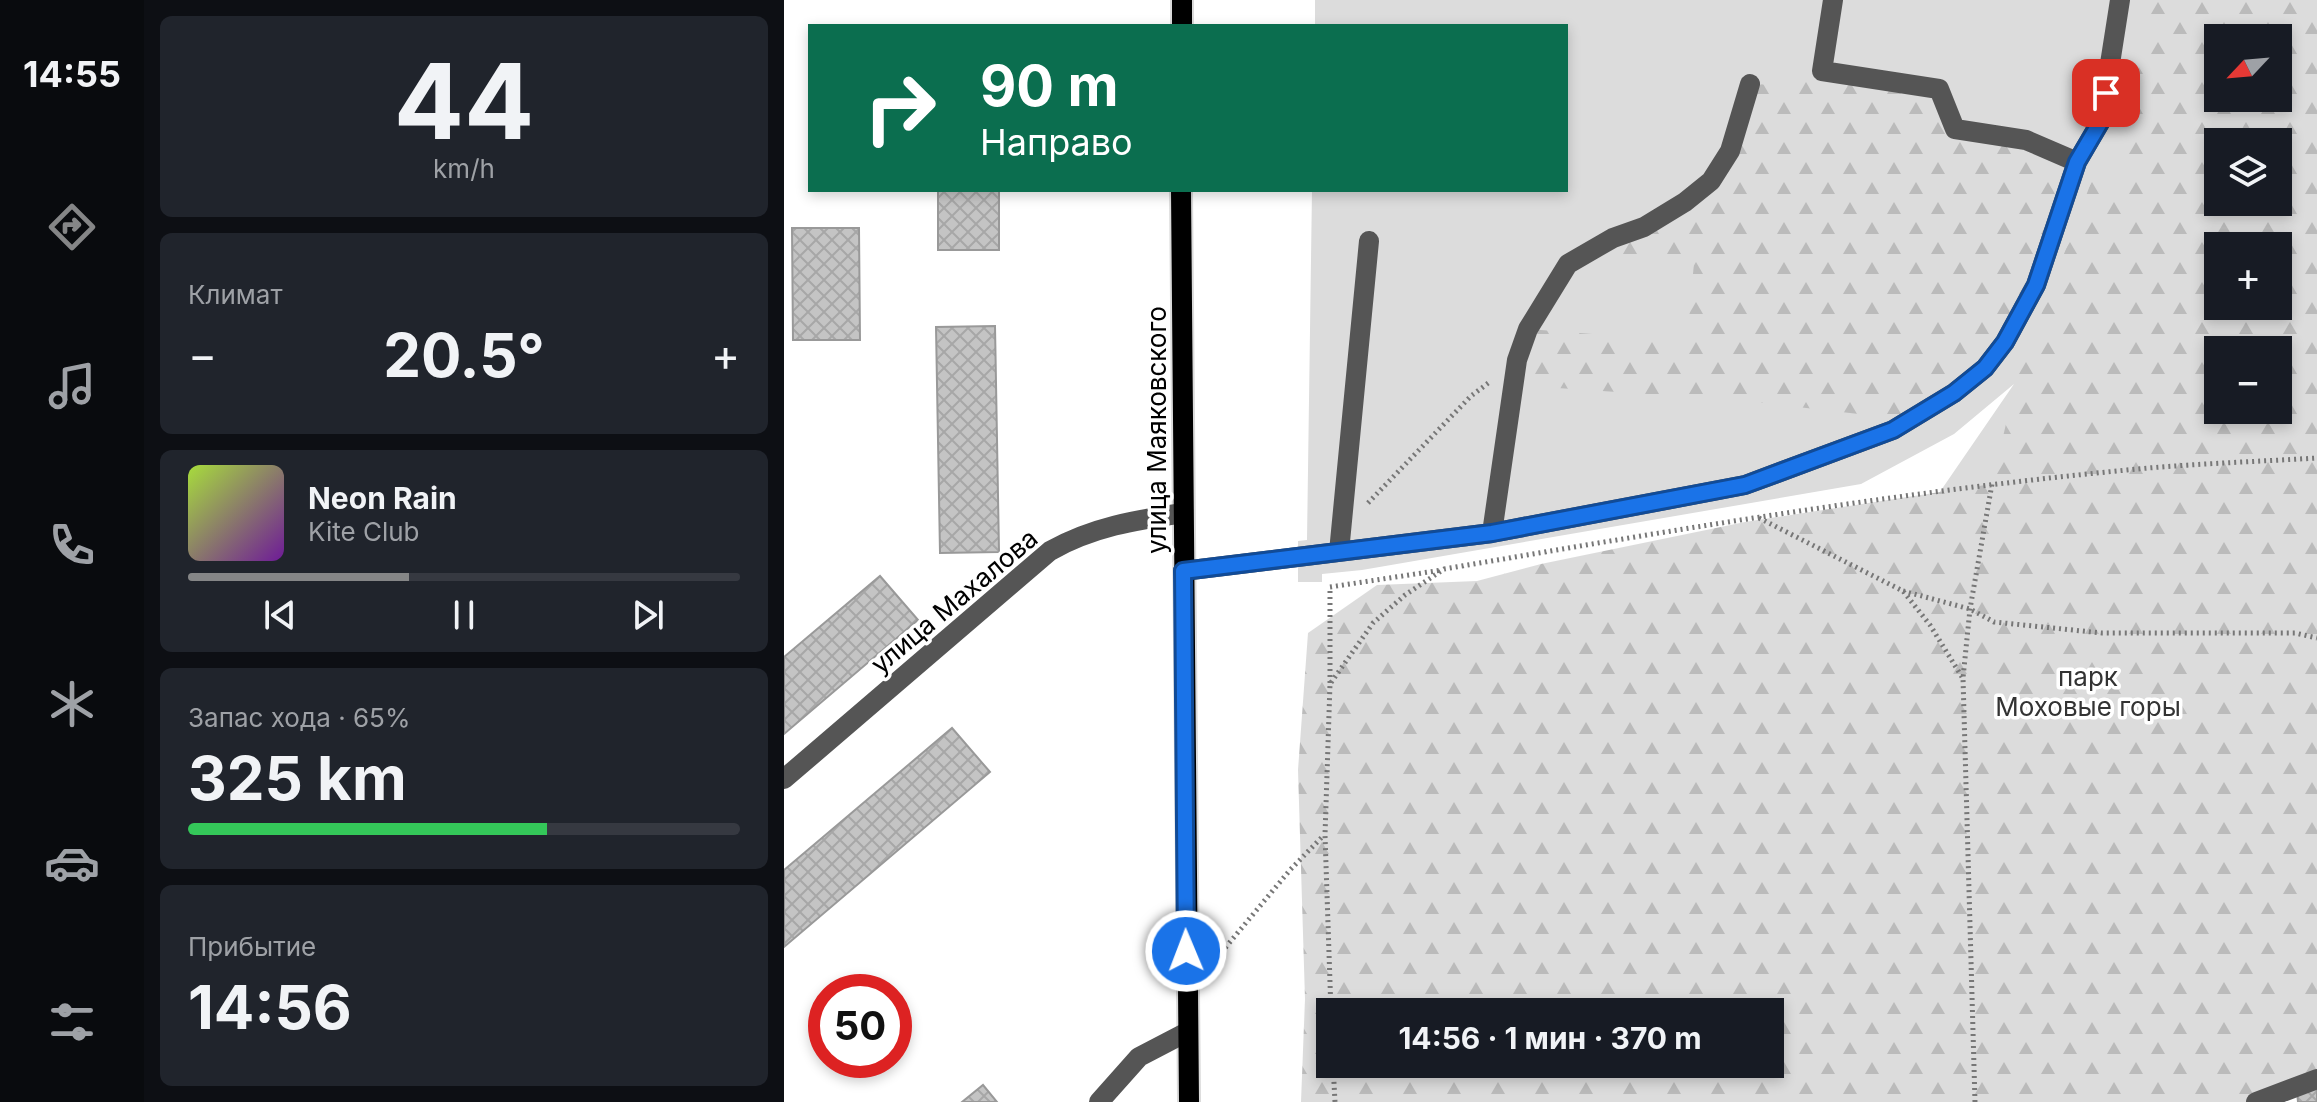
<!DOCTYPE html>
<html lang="ru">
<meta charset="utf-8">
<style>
:root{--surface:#171b24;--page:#20242c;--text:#f1f3f6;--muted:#9ea1a6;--line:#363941;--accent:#858687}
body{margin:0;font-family:Inter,sans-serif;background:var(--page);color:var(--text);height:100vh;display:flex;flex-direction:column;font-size:30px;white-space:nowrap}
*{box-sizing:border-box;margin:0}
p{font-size:26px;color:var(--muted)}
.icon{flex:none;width:44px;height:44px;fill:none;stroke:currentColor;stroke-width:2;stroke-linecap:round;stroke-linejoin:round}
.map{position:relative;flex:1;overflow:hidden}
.side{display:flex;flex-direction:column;gap:16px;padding:16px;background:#0d0f14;width:640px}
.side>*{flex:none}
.top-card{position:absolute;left:24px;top:24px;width:760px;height:168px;border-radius:0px;box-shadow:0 4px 12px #0003;background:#0b6e4f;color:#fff;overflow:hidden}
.needle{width:52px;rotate:244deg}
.buttons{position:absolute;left:1420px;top:24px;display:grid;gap:16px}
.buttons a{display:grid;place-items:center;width:88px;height:88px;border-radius:0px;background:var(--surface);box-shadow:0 4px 12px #0003;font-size:40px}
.speed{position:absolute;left:24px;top:974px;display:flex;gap:16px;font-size:40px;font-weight:700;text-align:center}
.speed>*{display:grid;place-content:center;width:104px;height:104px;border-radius:50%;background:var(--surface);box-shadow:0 4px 12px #0003;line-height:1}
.speed .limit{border:12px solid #d22;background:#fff;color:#111}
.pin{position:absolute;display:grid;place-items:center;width:68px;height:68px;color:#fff;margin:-34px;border-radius:16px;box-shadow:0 4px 12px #0006}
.me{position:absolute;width:88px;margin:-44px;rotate:359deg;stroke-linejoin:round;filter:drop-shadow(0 0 6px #0008)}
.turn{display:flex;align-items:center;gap:28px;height:168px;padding:0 40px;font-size:36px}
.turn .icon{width:104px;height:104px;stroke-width:2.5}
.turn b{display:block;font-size:56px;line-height:68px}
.big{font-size:60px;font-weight:700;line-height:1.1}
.side .card{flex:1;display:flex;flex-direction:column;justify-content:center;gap:12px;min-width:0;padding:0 28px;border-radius:12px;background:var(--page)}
.side .dial{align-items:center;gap:0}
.dial b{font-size:104px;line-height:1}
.song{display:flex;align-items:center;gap:24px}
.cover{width:96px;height:96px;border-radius:12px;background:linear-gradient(135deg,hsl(80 70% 55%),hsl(280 70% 35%))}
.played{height:8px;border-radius:4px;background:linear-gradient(90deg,var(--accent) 40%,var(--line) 40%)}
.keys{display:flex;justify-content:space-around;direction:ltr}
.heat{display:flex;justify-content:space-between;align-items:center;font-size:44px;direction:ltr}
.charge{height:12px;border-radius:6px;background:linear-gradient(90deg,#34c759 65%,var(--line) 0)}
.trip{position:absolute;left:532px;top:998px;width:468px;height:80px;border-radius:0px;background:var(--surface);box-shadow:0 4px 12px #0003;font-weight:700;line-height:80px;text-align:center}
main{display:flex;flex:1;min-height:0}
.dock{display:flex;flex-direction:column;width:144px;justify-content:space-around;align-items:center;background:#090b0e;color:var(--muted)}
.dock .icon{width:56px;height:56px}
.dock .selected{color:var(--accent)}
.dock b{font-size:36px;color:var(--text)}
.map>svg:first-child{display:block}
.green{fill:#dcdcdc;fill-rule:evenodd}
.forest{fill:url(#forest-firs);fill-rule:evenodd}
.building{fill:url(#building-cross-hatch);stroke:#999;stroke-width:2}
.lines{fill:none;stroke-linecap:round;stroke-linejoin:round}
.major-casing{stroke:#dbdbdb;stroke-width:24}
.path{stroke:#777;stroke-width:5;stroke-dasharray:2 4;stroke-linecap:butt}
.minor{stroke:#555;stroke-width:20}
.major{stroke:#000;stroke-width:20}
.route-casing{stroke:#114b97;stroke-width:20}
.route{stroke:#1a73e8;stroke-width:14}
.labels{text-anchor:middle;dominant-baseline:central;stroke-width:7;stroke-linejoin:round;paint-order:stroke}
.street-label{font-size:26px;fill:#000;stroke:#fff}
.park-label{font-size:26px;fill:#333;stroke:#fff}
</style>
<main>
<nav class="dock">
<b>14:55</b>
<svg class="icon selected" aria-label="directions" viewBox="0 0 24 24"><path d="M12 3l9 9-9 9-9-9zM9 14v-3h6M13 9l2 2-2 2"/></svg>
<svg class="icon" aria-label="music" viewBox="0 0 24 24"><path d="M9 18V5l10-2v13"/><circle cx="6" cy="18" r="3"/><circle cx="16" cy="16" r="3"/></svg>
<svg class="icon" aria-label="phone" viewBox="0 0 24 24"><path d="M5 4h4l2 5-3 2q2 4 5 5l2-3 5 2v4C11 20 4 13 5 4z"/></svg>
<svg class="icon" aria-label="climate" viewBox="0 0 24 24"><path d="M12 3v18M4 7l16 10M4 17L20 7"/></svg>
<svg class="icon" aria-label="car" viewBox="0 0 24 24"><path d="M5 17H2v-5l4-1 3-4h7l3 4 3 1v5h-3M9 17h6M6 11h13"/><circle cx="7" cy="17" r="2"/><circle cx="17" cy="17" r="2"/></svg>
<svg class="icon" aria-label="filters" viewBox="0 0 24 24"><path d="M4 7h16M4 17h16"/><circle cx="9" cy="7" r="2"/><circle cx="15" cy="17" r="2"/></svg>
</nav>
<section class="side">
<div class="card dial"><b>44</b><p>km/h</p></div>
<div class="card"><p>Климат</p>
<div class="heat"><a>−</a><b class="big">20.5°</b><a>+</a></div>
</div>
<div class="card">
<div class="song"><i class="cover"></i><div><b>Neon Rain</b><p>Kite Club</p></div></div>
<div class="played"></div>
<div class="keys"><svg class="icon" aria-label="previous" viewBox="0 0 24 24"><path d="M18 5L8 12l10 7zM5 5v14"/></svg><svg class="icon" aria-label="pause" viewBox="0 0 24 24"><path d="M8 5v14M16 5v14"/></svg><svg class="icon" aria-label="next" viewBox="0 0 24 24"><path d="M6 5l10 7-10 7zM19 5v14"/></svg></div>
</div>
<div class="card"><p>Запас хода · 65%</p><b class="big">325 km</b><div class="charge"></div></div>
<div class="card"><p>Прибытие</p><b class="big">14:56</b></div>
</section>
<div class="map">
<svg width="1533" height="1102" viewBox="0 0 1533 1102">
<defs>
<pattern id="forest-firs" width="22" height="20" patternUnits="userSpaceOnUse" patternTransform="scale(2)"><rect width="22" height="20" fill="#dcdcdc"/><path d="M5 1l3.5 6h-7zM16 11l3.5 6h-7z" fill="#bbb"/></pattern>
<pattern id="building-cross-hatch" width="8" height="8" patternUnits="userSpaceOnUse" patternTransform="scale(2)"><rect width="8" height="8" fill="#c4c4c4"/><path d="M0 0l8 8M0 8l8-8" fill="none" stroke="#a7a7a7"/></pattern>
</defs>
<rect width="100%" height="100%" fill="#fff"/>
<path class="green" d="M531 0H1533V972L1059 633 1230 384 1170 434 1077 484 578 570 538 574V582H514V541L523 540 528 190H782V26H531ZM1434 38H1494V98H1434ZM1434 142H1494V202H1434ZM1434 246H1494V306H1434ZM1434 350H1494V410H1434Z"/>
<path class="forest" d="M1365 0H1533V1079L1472 1102H517L521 999 514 770 524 633 593 585 693 581 757 564 961 522 1208 484 1232 381 1311 172 1338 177ZM1434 38H1494V98H1434ZM1434 142H1494V202H1434ZM1434 246H1494V306H1434ZM1434 350H1494V410H1434ZM546 1012H986V1064H546Z
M1038 71 1155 89 1171 129 1293 162 1221 342 1127 420 952 400 729 385 744 329 898 341 904 329 910 263 802 253 927 181 966 84 999 85Z"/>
<path class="building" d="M154 190H215V250H154Z
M8 228H75L76 340H9Z
M211 326 215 552 156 553 152 327Z
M96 576 134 620 0 734V657Z
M168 728 206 772 0 947V870Z
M199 1085 213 1102H178Z
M1533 1089V1102H1514L1513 1091Z"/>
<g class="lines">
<g class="major-casing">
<path id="major" d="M398 26V0
M397 190 405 1102"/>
</g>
<path class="path" d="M584 503 687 396 707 381
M975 518 1119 591 1146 625 1178 677
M1119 591 1186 609 1210 622 1318 633H1511L1533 638
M546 683V587L658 570
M426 966 506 870 540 835
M547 1012 541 835 546 684 589 623 621 595 660 569C884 531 1107 493 1333 471 1399 464 1466 462 1533 458
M549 1064 551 1102
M1191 1102 1179 678 1186 609 1208 484"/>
<path class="minor" d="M1049 0 1038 71 1155 89 1171 129 1242 140 1293 162
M708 533 733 360 744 329 784 264 829 238 860 227 901 202 927 181 946 151 966 84
M555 552 585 241
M399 571 708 533 961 485 1109 430 1170 393 1201 368 1221 342 1252 285 1293 162 1317 121 1336 0
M0 779 266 551C308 527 352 520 399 513
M315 1102 355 1057 403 1032
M1472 1102 1533 1079"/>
<use href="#major" class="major"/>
</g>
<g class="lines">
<g class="route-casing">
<path id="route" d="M402 951 399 571 708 533 961 485 1109 430 1170 393 1201 368 1221 342 1252 285 1293 162 1317 121 1322 93"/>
</g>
<use href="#route" class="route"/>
</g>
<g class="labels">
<g class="street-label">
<text transform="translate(372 430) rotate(-90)">улица Маяковского</text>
<text transform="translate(170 601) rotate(-40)">улица Махалова</text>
</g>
<g class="park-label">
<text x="1304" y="676">парк<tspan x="1304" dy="30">Моховые горы</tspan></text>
</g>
</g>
</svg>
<div class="buttons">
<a><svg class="needle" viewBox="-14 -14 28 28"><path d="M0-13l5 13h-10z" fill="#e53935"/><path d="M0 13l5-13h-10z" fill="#9ea1a6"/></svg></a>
<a><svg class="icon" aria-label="layers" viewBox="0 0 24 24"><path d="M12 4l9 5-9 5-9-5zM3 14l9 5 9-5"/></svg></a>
<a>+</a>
<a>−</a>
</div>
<div class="speed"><div class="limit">50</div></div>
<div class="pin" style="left:1322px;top:93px;background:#d93025"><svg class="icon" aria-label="arrive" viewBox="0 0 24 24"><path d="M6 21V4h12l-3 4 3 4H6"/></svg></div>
<svg class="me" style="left:402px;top:951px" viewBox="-20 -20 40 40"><circle r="17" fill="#1a73e8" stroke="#fff" stroke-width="3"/><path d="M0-11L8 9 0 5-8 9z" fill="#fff"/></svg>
<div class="trip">14:56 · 1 мин · 370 m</div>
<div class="top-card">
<div class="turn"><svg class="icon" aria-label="right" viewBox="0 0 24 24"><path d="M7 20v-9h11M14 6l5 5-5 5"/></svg><div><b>90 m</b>Направо</div></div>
</div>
</div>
</main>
